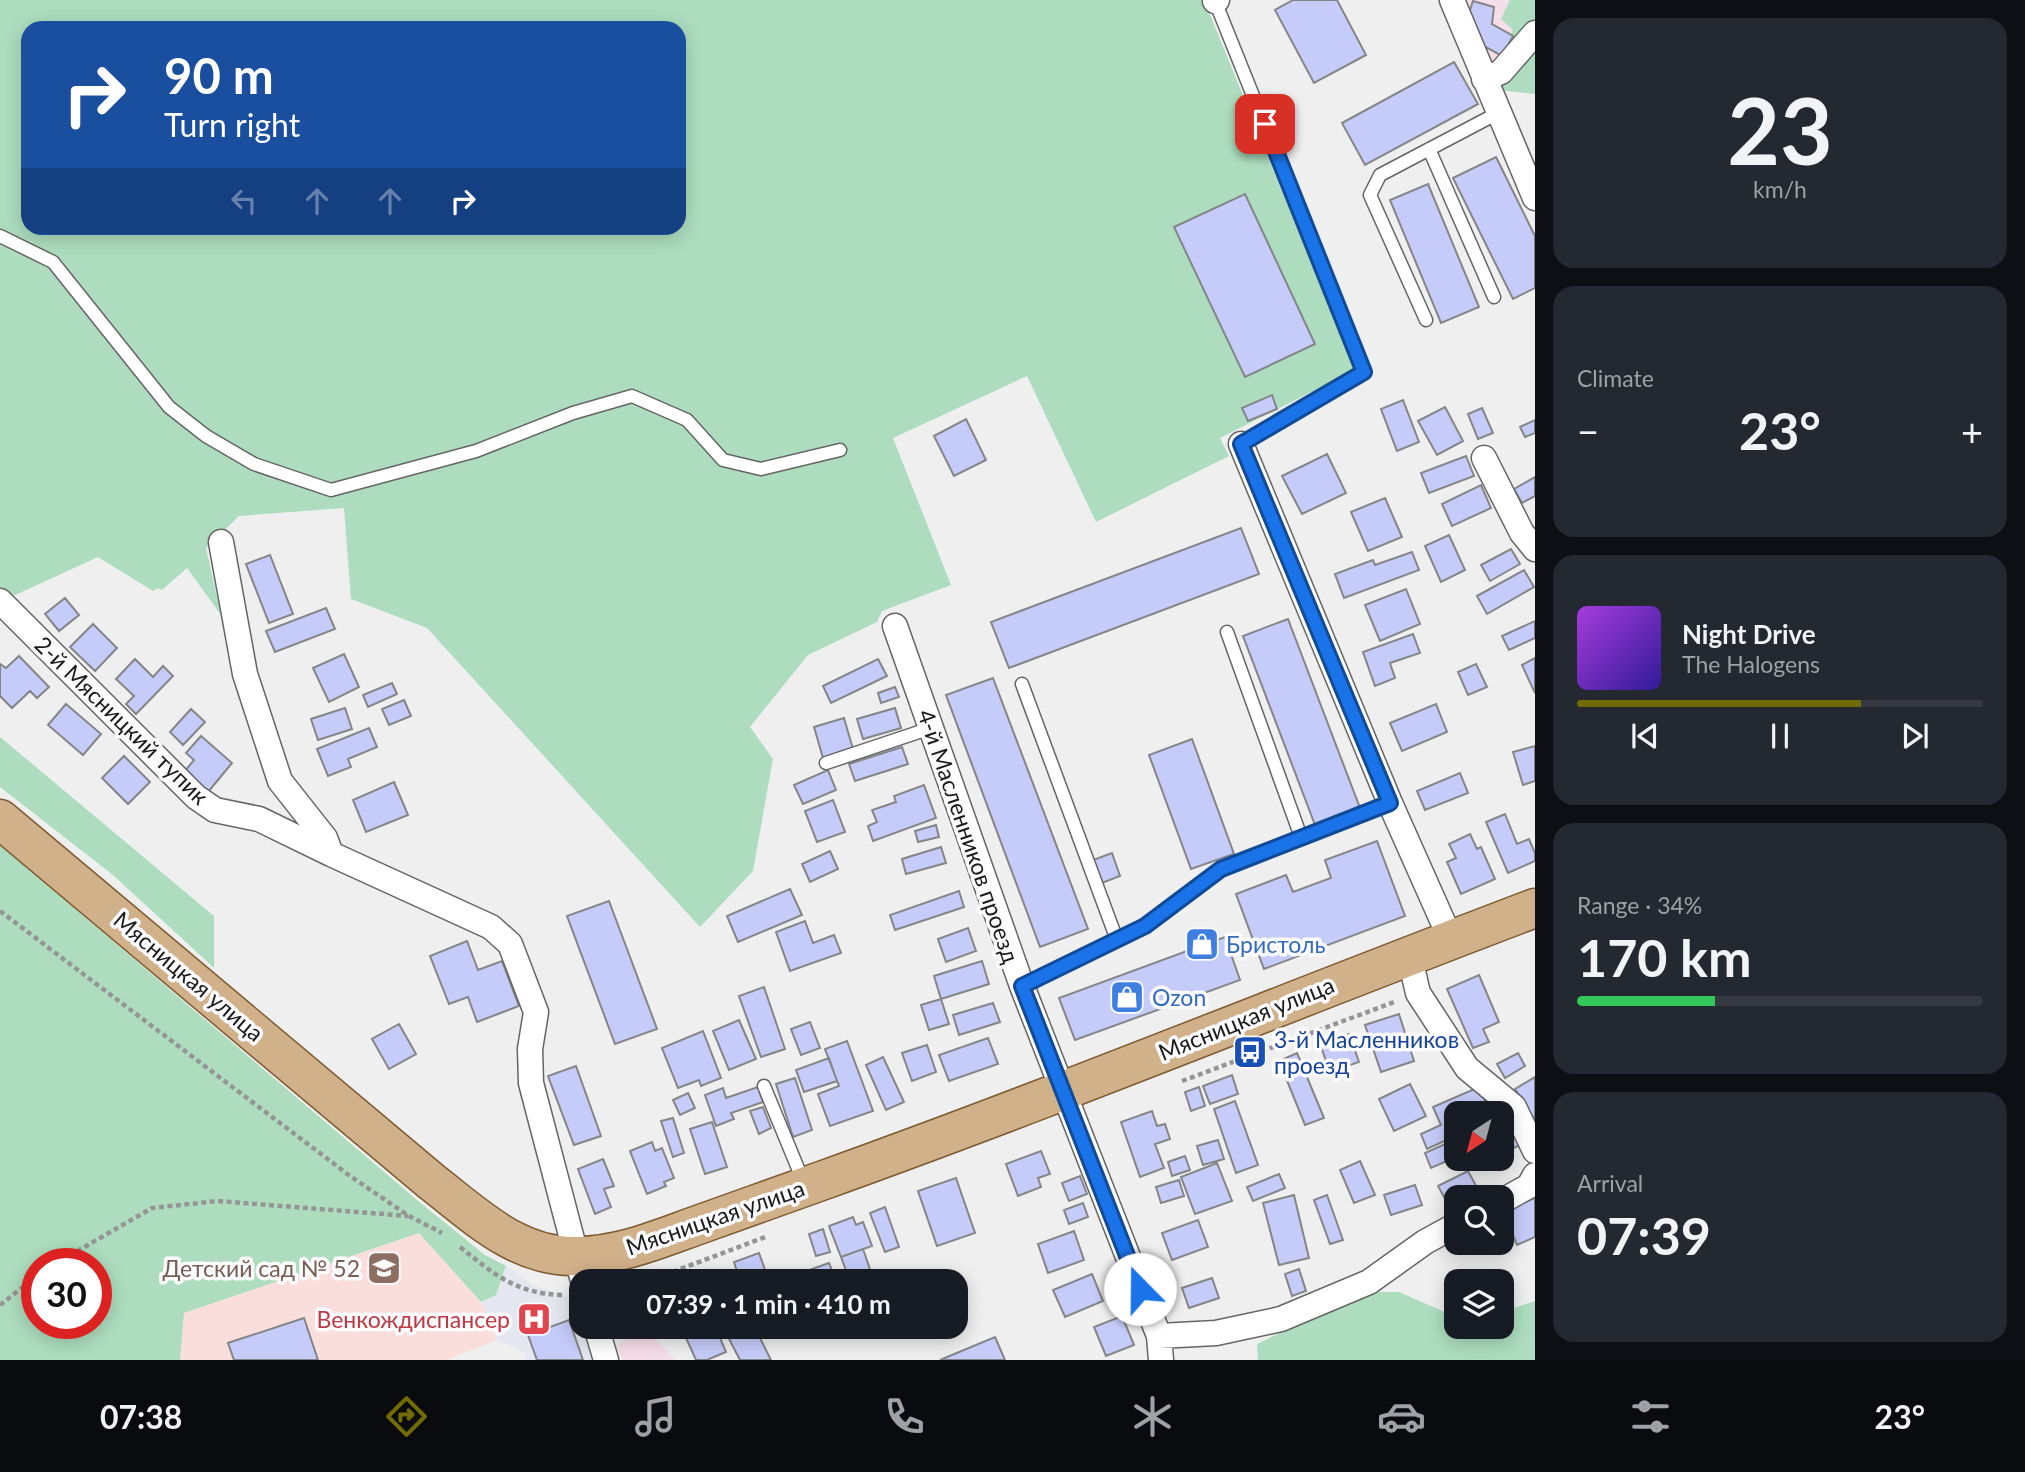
<!DOCTYPE html>
<meta charset="utf-8">
<style>
:root{--surface:#171b24;--page:#242831;--text:#f1f3f6;--muted:#9ea1a6;--line:#363941;--accent:#726a03}
body{margin:0;font-family:Lato,sans-serif;background:var(--page);color:var(--text);height:100vh;display:flex;flex-direction:column;font-size:26px;white-space:nowrap}
*{box-sizing:border-box;margin:0}
p{font-size:23px;color:var(--muted)}
.icon{flex:none;width:38px;height:38px;fill:none;stroke:currentColor;stroke-width:2;stroke-linecap:round;stroke-linejoin:round}
.map{position:relative;flex:1;overflow:hidden}
.panel{display:flex;flex-direction:column;gap:18px;padding:18px;background:#0d0f14;width:490px}
.panel>*{flex:none}
.top-card{position:absolute;left:21px;top:21px;width:665px;height:214px;border-radius:21px;box-shadow:0 4px 18px #0003;background:#1a4fa0;color:#fff;overflow:hidden}
.needle{width:46px;rotate:216deg}
.buttons{position:absolute;left:1444px;top:1101px;display:grid;gap:14px}
.buttons a{display:grid;place-items:center;width:70px;height:70px;border-radius:14px;background:var(--surface);box-shadow:0 4px 18px #0003;font-size:35px}
.speed{position:absolute;left:21px;top:1248px;display:flex;gap:14px;font-size:35px;font-weight:700;text-align:center}
.speed>*{display:grid;place-content:center;width:91px;height:91px;border-radius:50%;background:var(--surface);box-shadow:0 4px 18px #0003;line-height:1}
.speed .limit{border:10px solid #d22;background:#fff;color:#111}
.pin{position:absolute;display:grid;place-items:center;width:60px;height:60px;color:#fff;margin:-30px;border-radius:14px;box-shadow:0 4px 10px #0006}
.me{position:absolute;width:77px;margin:-38px;rotate:338deg;stroke-linejoin:round;filter:drop-shadow(0 0 5px #0008)}
.turn{display:flex;align-items:center;gap:24px;height:147px;padding:0 28px;font-size:32px}
.turn .icon{width:91px;height:91px;stroke-width:2.5}
.turn b{display:block;font-size:49px;line-height:60px}
.lanes{display:flex;align-items:center;height:66px;padding:0 28px;background:#0003;justify-content:center;gap:35px;direction:ltr}
.lanes .off{opacity:.35}
.big{font-size:52px;font-weight:700;line-height:1.1}
.panel .widget{flex:1;display:flex;flex-direction:column;justify-content:center;gap:10px;min-width:0;padding:0 24px;border-radius:21px;background:var(--page)}
.panel .dial{align-items:center;gap:0}
.dial b{font-size:91px;line-height:1}
.song{display:flex;align-items:center;gap:21px}
.cover{width:84px;height:84px;border-radius:10px;background:linear-gradient(135deg,hsl(280 70% 55%),hsl(250 70% 35%))}
.played{height:7px;border-radius:4px;background:linear-gradient(90deg,var(--accent) 70%,var(--line) 70%)}
.keys{display:flex;justify-content:space-around;direction:ltr}
.heat{display:flex;justify-content:space-between;align-items:center;font-size:38px;direction:ltr}
.charge{height:10px;border-radius:5px;background:linear-gradient(90deg,#34c759 34%,var(--line) 0)}
.trip{position:absolute;left:569px;top:1269px;width:399px;height:70px;border-radius:21px;background:var(--surface);box-shadow:0 4px 18px #0003;font-weight:700;line-height:70px;text-align:center}
.dock{display:flex;height:112px;justify-content:space-around;align-items:center;background:#090b0e;color:var(--muted)}
.dock .icon{width:49px;height:49px}
.dock .active{color:var(--accent)}
.dock b{font-size:32px;color:var(--text)}
main{display:flex;flex:1;min-height:0}
.map>svg:first-child{display:block}
.built{fill:#e5e7f0}
.industrial{fill:#f6dee8}
.education{fill:#f9dedc}
.green{fill:#adddbe;fill-rule:evenodd}
.building{fill:#c6ccfa;stroke:#848586;stroke-width:2}
.lines{fill:none;stroke-linecap:round;stroke-linejoin:round}
.lane-casing{stroke:#656566;stroke-width:15}
.street-casing{stroke:#656566;stroke-width:27}
.primary-casing{stroke:#7e5b30;stroke-width:41}
.path{stroke:#959596;stroke-width:4.5;stroke-dasharray:5 3.5;stroke-linecap:butt}
.lane{stroke:#fff;stroke-width:12}
.street{stroke:#fff;stroke-width:24}
.primary{stroke:#d1b18a;stroke-width:38}
.route-casing{stroke:#114b97;stroke-width:18}
.route{stroke:#1a73e8;stroke-width:12}
.labels{text-anchor:middle;dominant-baseline:central;stroke-width:7;stroke-linejoin:round;paint-order:stroke}
.street-label{font-size:23px;fill:#1b1b1b;stroke:#fcfcfe}
.shop-label{font-size:23px;fill:#366cbe;stroke:#fcfcfe;text-anchor:start}
.transit-label{font-size:23px;fill:#164399;stroke:#fcfcfe;text-anchor:start}
.education-label{font-size:23px;fill:#785e54;stroke:#fcfcfe;text-anchor:end}
.health-label{font-size:23px;fill:#be3a42;stroke:#fcfcfe;text-anchor:end}
</style>
<main>
<div class="map">
<svg width="1535" height="1360" viewBox="0 0 1535 1360">
<rect width="100%" height="100%" fill="#efeff0"/>
<path class="built" d="M506 1266 531 1284 567 1297 579 1307 581 1326 588 1327 598 1360H527L524 1352 497 1340 481 1302 496 1295Z"/>
<path class="industrial" d="M1461 0H1510L1501 19 1513 30 1489 73Z
M645 1329 675 1360H623L616 1346Z"/>
<path class="education" d="M419 1233 481 1302 497 1340 447 1360H180L184 1313Z"/>
<path class="green" d="M0 0H1204L1355 370 1220 438 1229 456 1096 522 1027 376 893 438 951 585 882 611 877 622 808 655 750 727 773 759 753 871 700 927 427 628 351 599 344 508 239 516 206 548 221 615 187 568 162 590 158 588 153 591 98 557 13 596 0 591ZM28 28H679V228H28Z
M1510 0H1535V94L1498 90 1489 73 1513 30 1501 19Z
M0 737 214 916V968L113 875 0 787Z
M0 845 417 1200 485 1255 506 1266 496 1295 481 1302 419 1233 184 1313 180 1360H0ZM37 1264H96V1323H37Z
M1365 1292H1399L1456 1317V1326H1502V1312L1535 1301V1360H1258L1257 1344Z"/>
<path class="building" d="M1293 0H1337L1366 55 1314 83 1275 10Z
M1473 1 1494 7 1492 24 1513 36 1502 56 1480 44 1467 19Z
M1454 62 1478 104 1365 165 1342 123Z
M1496 157 1535 236V288L1513 299 1453 178Z
M1428 184 1479 307 1441 323 1390 200Z
M1245 194 1315 344 1245 377 1174 227Z
M1272 395 1277 409 1248 421 1242 408Z
M1403 400 1419 442 1397 451 1381 409Z
M1445 407 1463 441 1437 455 1418 421Z
M1482 408 1493 433 1478 439 1468 414Z
M966 419 986 460 954 476 934 436Z
M1535 420V433L1525 437 1520 427Z
M1327 454 1346 493 1302 514 1282 476Z
M1466 456 1474 476 1429 493 1421 473Z
M1535 477V496L1522 503 1514 489Z
M1481 485 1491 508 1452 526 1442 504Z
M1385 498 1402 537 1368 551 1351 512Z
M1241 528 1259 574 1009 668 991 622Z
M1449 535 1465 570 1441 582 1425 546Z
M1511 549 1520 564 1490 581 1481 565Z
M1412 552 1419 570 1344 598 1335 574 1373 560 1375 565Z
M270 555 293 614 269 623 246 564Z
M1524 570 1534 587 1487 614 1477 596Z
M1406 589 1420 624 1380 641 1365 605Z
M65 598 79 615 59 631 45 614Z
M326 608 335 629 275 652 266 631Z
M1288 619 1360 808 1315 825 1243 636Z
M1535 621V638L1509 650 1502 636Z
M93 624 117 648 95 671 70 647Z
M1413 634 1420 653 1390 663 1395 678 1375 686 1363 652Z
M344 654 359 687 329 702 313 668Z
M19 656 49 687 37 698 30 691 12 708 0 696V664L6 668Z
M1535 658V693L1522 665Z
M135 659 153 677 163 666 173 676 136 714 126 704 134 696 116 679Z
M878 659 887 676 831 703 823 686Z
M1476 664 1487 687 1468 695 1458 672Z
M993 678 1088 929 1040 947 946 695Z
M392 683 397 694 368 707 363 695Z
M895 687 899 697 881 703 878 693Z
M404 700 411 716 389 725 382 709Z
M66 704 101 734 83 755 48 725Z
M1436 704 1447 732 1402 751 1390 723Z
M345 708 352 729 318 740 311 719Z
M895 708 901 728 863 739 857 719Z
M191 709 205 722 183 745 170 732Z
M844 718 853 749 823 758 814 727Z
M369 728 377 747 348 759 351 767 328 776 317 749Z
M201 736 232 763 208 792 184 772 194 760 186 753Z
M1192 739 1234 854 1191 869 1149 755Z
M1535 746V781L1523 785 1513 752Z
M902 747 908 764 855 781 849 764Z
M124 756 150 782 128 804 102 778Z
M828 770 836 790 803 804 794 785Z
M1460 773 1468 793 1425 810 1417 791Z
M394 782 408 815 366 832 353 800Z
M924 785 936 818 873 841 868 826 877 822 872 810 896 802 894 796Z
M833 800 845 832 817 842 805 811Z
M1505 814 1517 844 1529 839 1535 853V861L1508 873 1486 822Z
M936 825 939 837 918 842 915 831Z
M1470 834 1477 849 1481 847 1495 879 1461 894 1447 862 1456 858 1449 844Z
M1377 841 1405 916 1264 969 1236 894 1286 875 1293 892 1331 878 1325 860Z
M941 847 946 863 906 874 902 859Z
M830 851 838 869 810 882 802 864Z
M1112 853 1120 876 1102 883 1093 860Z
M790 889 802 915 738 942 727 916Z
M959 891 964 907 895 930 890 915Z
M609 901 657 1029 615 1044 567 916Z
M805 921 813 943 834 935 841 953 790 971 776 932Z
M968 928 976 951 946 962 938 939Z
M1225 937 1240 980 1075 1040 1059 998Z
M467 941 478 970 502 961 519 1006 477 1022 468 997 449 1004 430 956Z
M982 961 989 984 941 999 934 976Z
M1479 975 1499 1022 1483 1029 1489 1042 1473 1048 1447 989Z
M764 987 785 1049 761 1057 739 996Z
M941 999 949 1024 929 1030 921 1005Z
M993 1003 1000 1022 959 1035 953 1015Z
M1399 1014 1414 1061 1381 1072 1365 1025Z
M739 1020 756 1059 729 1070 713 1031Z
M810 1022 820 1048 801 1055 791 1029Z
M399 1024 416 1054 389 1069 372 1039Z
M703 1031 721 1078 701 1086 699 1080 678 1088 662 1048Z
M1349 1034 1359 1062 1330 1072 1320 1044Z
M988 1038 998 1064 949 1081 939 1055Z
M847 1041 873 1111 830 1126 818 1094 839 1086 825 1049Z
M927 1045 936 1072 912 1081 902 1053Z
M1297 1053 1324 1118 1305 1125 1279 1061Z
M1518 1053 1525 1066 1505 1078 1497 1064Z
M883 1057 904 1102 886 1110 866 1065Z
M829 1058 837 1081 804 1092 796 1070Z
M576 1066 601 1136 574 1145 548 1076Z
M1232 1075 1238 1094 1210 1104 1203 1086Z
M1535 1077V1120L1515 1089Z
M795 1078 812 1130 793 1137 776 1084Z
M1410 1084 1426 1116 1394 1131 1379 1099Z
M758 1087 763 1102 731 1113 734 1119 716 1126 705 1095 723 1088 726 1098Z
M1199 1087 1205 1106 1191 1111 1185 1092Z
M1479 1087 1489 1110 1456 1113V1125L1449 1128 1453 1137 1427 1149 1421 1134 1441 1125 1433 1107Z
M688 1093 695 1108 680 1115 673 1100Z
M1235 1101 1258 1165 1236 1173 1214 1109Z
M763 1107 771 1128 759 1134 750 1111Z
M1152 1111 1157 1126 1165 1124 1170 1139 1155 1144 1164 1168 1140 1177 1121 1122Z
M673 1118 684 1153 673 1157 661 1121Z
M712 1122 727 1167 705 1174 690 1129Z
M1517 1130 1523 1144 1502 1153V1137Z
M1456 1139V1157L1431 1168 1425 1153Z
M1218 1140 1224 1159 1203 1165 1197 1146Z
M652 1142 655 1151 662 1148 674 1178 664 1182 666 1186 647 1194 630 1151Z
M1041 1151 1050 1174 1038 1178 1041 1187 1018 1196 1006 1164Z
M1185 1156 1190 1170 1172 1176 1168 1162Z
M603 1159 614 1186 604 1189 611 1207 595 1214 578 1169Z
M1360 1161 1375 1195 1354 1203 1340 1170Z
M1217 1163 1232 1201 1195 1214 1181 1177Z
M1468 1171 1480 1193 1472 1197H1456V1205L1450 1208 1438 1186Z
M1279 1174 1285 1188 1253 1201 1247 1187Z
M1080 1176 1087 1194 1069 1201 1062 1183Z
M956 1178 975 1233 937 1246 918 1191Z
M1179 1180 1184 1196 1161 1203 1156 1187Z
M1415 1185 1422 1205 1391 1215 1384 1195Z
M1294 1195 1309 1258 1279 1265 1263 1203Z
M1327 1195 1343 1240 1330 1244 1314 1200Z
M1535 1198V1237L1517 1245 1503 1211Z
M1083 1203 1088 1217 1069 1224 1064 1210Z
M885 1207 899 1247 885 1252 870 1213Z
M853 1217 856 1225 863 1222 872 1246 841 1257 829 1226Z
M1198 1220 1208 1247 1172 1260 1162 1233Z
M823 1229 830 1252 816 1256 809 1234Z
M1074 1231 1084 1260 1048 1273 1038 1244Z
M863 1249 874 1281H850L841 1257Z
M759 1253 769 1281H740L734 1262Z
M829 1263 836 1281H797L795 1275Z
M1299 1269 1306 1291 1292 1296 1285 1274Z
M949 1274 952 1281H934L933 1280Z
M1092 1274 1103 1301 1065 1317 1053 1290Z
M1212 1278 1219 1298 1189 1308 1182 1288Z
M956 1291 962 1308 956 1311Z
M1122 1316 1134 1345 1106 1356 1094 1327Z
M304 1318 318 1360H234L228 1343Z
M569 1320 583 1360H537L528 1335Z
M687 1326H715L726 1352 707 1360H696L682 1329Z
M744 1326H754L771 1360H740L727 1335Z
M815 1326H839L818 1335Z
M995 1337 1005 1360H940Z"/>
<g class="lines">
<g class="lane-casing">
<path id="lane" d="M1215 1 1364 372 1241 444
M1429 149 1494 297
M0 236 53 262 169 407 206 436 254 464 331 490 476 451 573 413 632 396 687 420 723 460 761 469 840 450
M1426 320 1370 195 1380 175 1498 113
M1227 632 1301 837
M1022 684 1117 940
M826 763 931 728
M1022 986 1145 926 1221 869 1390 803
M764 1086 804 1183"/>
</g>
<g class="street-casing">
<path id="street" d="M1452 0 1535 198
M1215 1 1217 0
M1484 79 1501 72 1535 33
M1241 444 1390 803 1451 940
M1484 458 1522 533 1535 549
M221 542 245 674 280 781 325 838 331 854 491 927 510 944 536 1012 530 1049 531 1083 583 1281
M0 601 196 797 215 810 259 819 331 854
M895 626 1022 986 1159 1336 1161 1360
M1409 954 1418 993 1467 1068 1514 1107 1535 1151
M1502 1201 1529 1186 1535 1175
M596 1326 606 1360
M1159 1336 1216 1333 1281 1319 1369 1282 1425 1242 1456 1225"/>
</g>
<g class="primary-casing">
<path id="primary" d="M0 819 432 1182C476 1216 518 1258 577 1256 619 1256 659 1239 698 1225 739 1210 780 1196 821 1181 1061 1095 1297 998 1535 908"/>
</g>
<path class="path" d="M0 911 350 1176 409 1216 442 1233
M1182 1081 1397 1001
M460 1247C494 1274 516 1294 563 1295
M55 1264 152 1208 218 1201 408 1216
M649 1281 768 1236
M0 1305 37 1276"/>
<use href="#lane" class="lane"/>
<use href="#street" class="street"/>
<use href="#primary" class="primary"/>
</g>
<g class="lines">
<g class="route-casing">
<path id="route" d="M1140 1289 1022 986 1145 926 1221 869 1390 803 1241 444 1364 372 1265 124"/>
</g>
<use href="#route" class="route"/>
</g>
<defs>
<g id="shop-square" transform="scale(1.75)"><rect x="-9" y="-9" width="18" height="18" rx="4" fill="#3f7fe0" stroke="#fcfcfe"/><path d="M-5-2.5h2.3a2.7 3.5 0 0 1 5.4 0H5L5.5 6h-11ZM-1.5-2.5h3a1.5 2.3 0 0 0-3 0Z" fill="#fff"/></g>
<g id="bus-square" transform="scale(1.75)"><rect x="-9" y="-9" width="18" height="18" rx="4" fill="#1a4fb4" stroke="#fcfcfe"/><path d="M-5-6H5V4H4V6H2V4H-2V6H-4V4H-5ZM-3.5-4V0h7V-4ZM-3.5 1.2v1.5H-2V1.2ZM2 1.2v1.5H3.5V1.2Z" fill="#fff"/></g>
<g id="school-square" transform="scale(1.75)"><rect x="-9" y="-9" width="18" height="18" rx="4" fill="#8d6e63" stroke="#fcfcfe"/><path d="M0-5L7-2L0 1L-7-2ZM-4 1L0 2.5L4 1V4Q0 6-4 4Z" fill="#fff"/></g>
<g id="hospital-square" transform="scale(1.75)"><rect x="-9" y="-9" width="18" height="18" rx="4" fill="#e0444e" stroke="#fcfcfe"/><path d="M-5-5h3v3.5h4V-5h3V5h-3V1.5h-4V5h-3Z" fill="#fff"/></g>
</defs>
<g fill-rule="evenodd">
<use href="#shop-square" x="1202" y="944"/>
<use href="#shop-square" x="1127" y="997"/>
<use href="#bus-square" x="1250" y="1052"/>
<use href="#school-square" x="384" y="1268"/>
<use href="#hospital-square" x="534" y="1319"/>
</g>
<g class="labels">
<g class="street-label">
<text transform="translate(122 720) rotate(44)">2-й Мясницкий тупик</text>
<text transform="translate(969 836) rotate(71)">4-й Масленников проезд</text>
<text transform="translate(189 976) rotate(40)">Мясницкая улица</text>
<text transform="translate(1246 1018) rotate(-22)">Мясницкая улица</text>
<text transform="translate(715 1217) rotate(-19)">Мясницкая улица</text>
</g>
<g class="shop-label">
<text x="1226" y="944">Бристоль</text>
<text x="1152" y="997">Ozon</text>
</g>
<g class="transit-label">
<text x="1274" y="1039">3-й Масленников<tspan x="1274" dy="26">проезд</tspan></text>
</g>
<g class="education-label">
<text x="360" y="1268">Детский сад № 52</text>
</g>
<g class="health-label">
<text x="510" y="1319">Венкождиспансер</text>
</g>
</g>
</svg>
<div class="buttons">
<a><svg class="needle" viewBox="-14 -14 28 28"><path d="M0-13l5 13h-10z" fill="#e53935"/><path d="M0 13l5-13h-10z" fill="#9ea1a6"/></svg></a>
<a><svg class="icon" aria-label="search" viewBox="0 0 24 24"><circle cx="10" cy="10" r="6"/><path d="M15 15l6 6"/></svg></a>
<a><svg class="icon" aria-label="layers" viewBox="0 0 24 24"><path d="M12 4l9 5-9 5-9-5zM3 14l9 5 9-5"/></svg></a>
</div>
<div class="speed"><div class="limit">30</div></div>
<div class="pin" style="left:1265px;top:124px;background:#d93025"><svg class="icon" aria-label="arrive" viewBox="0 0 24 24"><path d="M6 21V4h12l-3 4 3 4H6"/></svg></div>
<svg class="me" style="left:1140px;top:1289px" viewBox="-20 -20 40 40"><circle r="19" fill="#fff"/><path d="M0-13L10 11 0 6-10 11z" fill="#1a73e8"/></svg>
<div class="trip">07:39 · 1 min · 410 m</div>
<div class="top-card">
<div class="turn"><svg class="icon" aria-label="right" viewBox="0 0 24 24"><path d="M7 20v-9h11M14 6l5 5-5 5"/></svg><div><b>90 m</b>Turn right</div></div>
<div class="lanes"><svg class="icon off" aria-label="left" viewBox="0 0 24 24"><path d="M17 20v-9H6M10 6l-5 5 5 5"/></svg><svg class="icon off" aria-label="ahead" viewBox="0 0 24 24"><path d="M12 20V5M6 11l6-6 6 6"/></svg><svg class="icon off" aria-label="ahead" viewBox="0 0 24 24"><path d="M12 20V5M6 11l6-6 6 6"/></svg><svg class="icon" aria-label="right" viewBox="0 0 24 24"><path d="M7 20v-9h11M14 6l5 5-5 5"/></svg></div>
</div>
</div>
<section class="panel">
<div class="widget dial"><b>23</b><p>km/h</p></div>
<div class="widget"><p>Climate</p>
<div class="heat"><a>−</a><b class="big">23°</b><a>+</a></div>
</div>
<div class="widget">
<div class="song"><i class="cover"></i><div><b>Night Drive</b><p>The Halogens</p></div></div>
<div class="played"></div>
<div class="keys"><svg class="icon" aria-label="previous" viewBox="0 0 24 24"><path d="M18 5L8 12l10 7zM5 5v14"/></svg><svg class="icon" aria-label="pause" viewBox="0 0 24 24"><path d="M8 5v14M16 5v14"/></svg><svg class="icon" aria-label="next" viewBox="0 0 24 24"><path d="M6 5l10 7-10 7zM19 5v14"/></svg></div>
</div>
<div class="widget"><p>Range · 34%</p><b class="big">170 km</b><div class="charge"></div></div>
<div class="widget"><p>Arrival</p><b class="big">07:39</b></div>
</section>
</main>
<nav class="dock">
<b>07:38</b>
<svg class="icon active" aria-label="directions" viewBox="0 0 24 24"><path d="M12 3l9 9-9 9-9-9zM9 14v-3h6M13 9l2 2-2 2"/></svg>
<svg class="icon" aria-label="music" viewBox="0 0 24 24"><path d="M9 18V5l10-2v13"/><circle cx="6" cy="18" r="3"/><circle cx="16" cy="16" r="3"/></svg>
<svg class="icon" aria-label="phone" viewBox="0 0 24 24"><path d="M5 4h4l2 5-3 2q2 4 5 5l2-3 5 2v4C11 20 4 13 5 4z"/></svg>
<svg class="icon" aria-label="climate" viewBox="0 0 24 24"><path d="M12 3v18M4 7l16 10M4 17L20 7"/></svg>
<svg class="icon" aria-label="car" viewBox="0 0 24 24"><path d="M5 17H2v-5l4-1 3-4h7l3 4 3 1v5h-3M9 17h6M6 11h13"/><circle cx="7" cy="17" r="2"/><circle cx="17" cy="17" r="2"/></svg>
<svg class="icon" aria-label="filters" viewBox="0 0 24 24"><path d="M4 7h16M4 17h16"/><circle cx="9" cy="7" r="2"/><circle cx="15" cy="17" r="2"/></svg>
<b>23°</b>
</nav>
